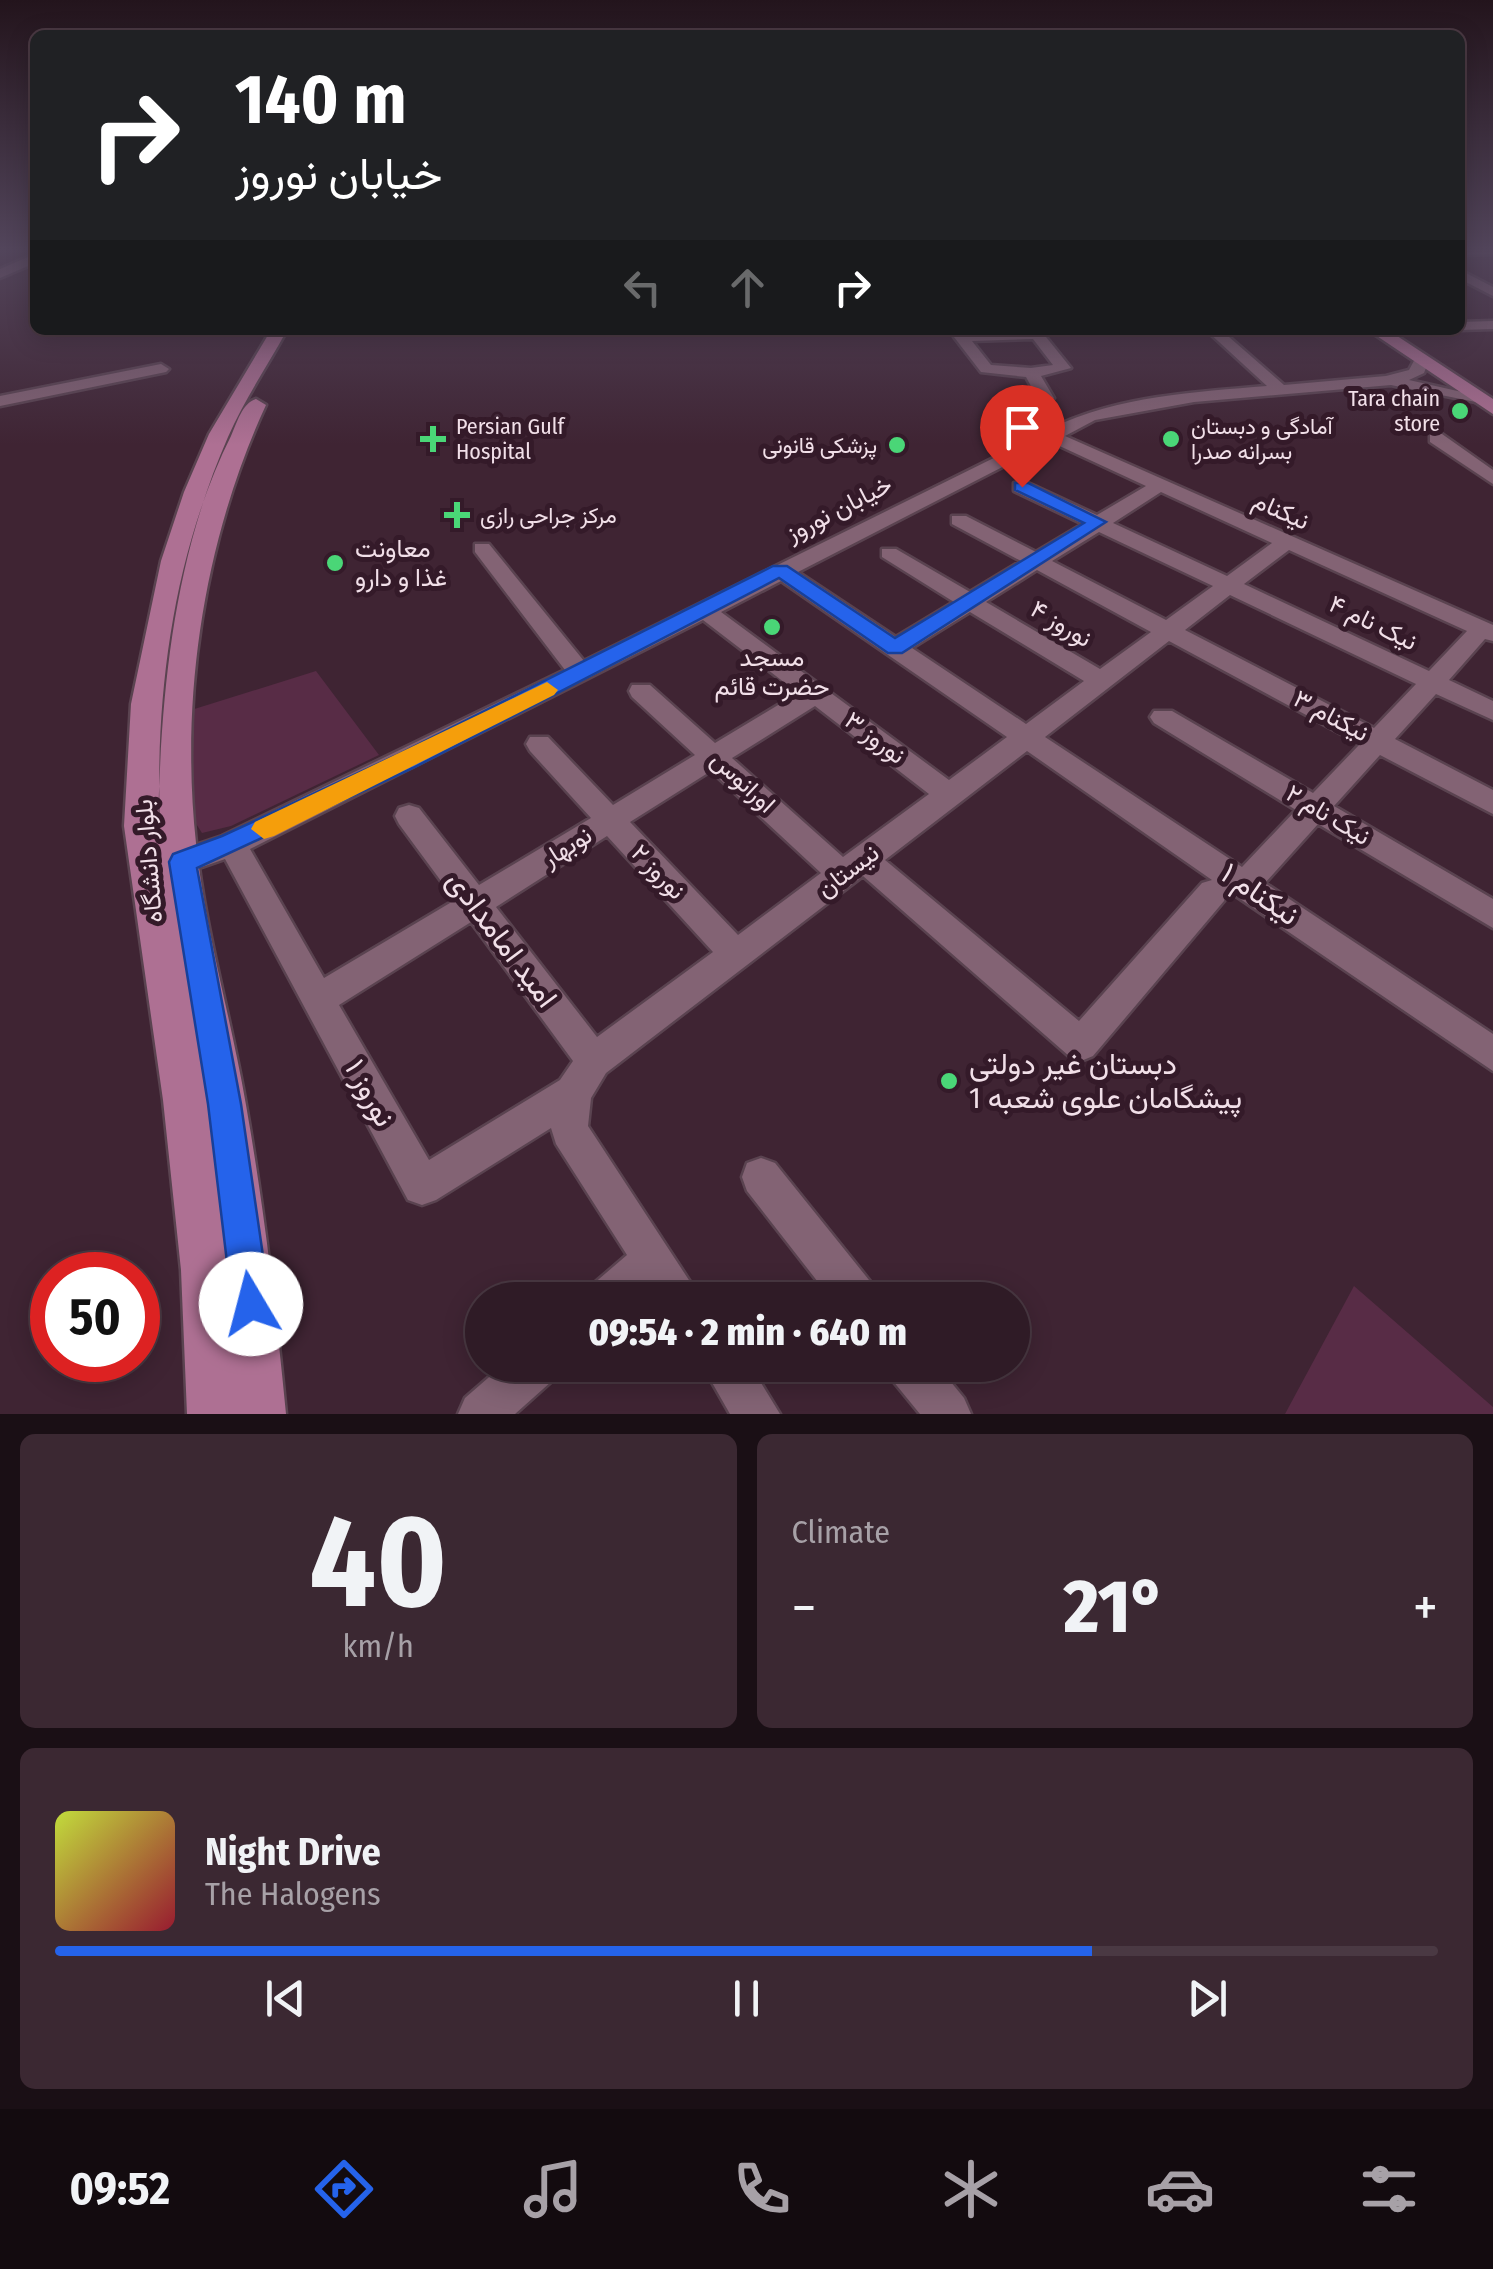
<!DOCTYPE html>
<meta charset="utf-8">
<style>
:root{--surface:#2f1b26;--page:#3b2832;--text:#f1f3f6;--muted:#a7a1a7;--line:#4a3943;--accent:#2563eb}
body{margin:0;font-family:"Fira Sans Condensed",Vazirmatn,sans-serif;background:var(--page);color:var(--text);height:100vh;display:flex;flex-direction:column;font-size:38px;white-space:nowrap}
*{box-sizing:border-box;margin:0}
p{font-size:32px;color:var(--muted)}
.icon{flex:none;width:55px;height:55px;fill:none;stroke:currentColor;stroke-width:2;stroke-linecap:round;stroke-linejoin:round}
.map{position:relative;height:1414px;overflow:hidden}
.panel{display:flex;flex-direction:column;gap:20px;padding:20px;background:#1a0f15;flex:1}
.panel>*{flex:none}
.top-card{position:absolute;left:30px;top:30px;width:1435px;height:305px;border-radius:15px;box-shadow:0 5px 25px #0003,0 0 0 2px var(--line);background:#202124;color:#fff;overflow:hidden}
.speed{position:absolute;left:30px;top:1252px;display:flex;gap:20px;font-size:50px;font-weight:700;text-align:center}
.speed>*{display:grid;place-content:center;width:130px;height:130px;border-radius:50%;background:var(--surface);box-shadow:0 5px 25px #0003,0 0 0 2px var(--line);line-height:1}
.speed .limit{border:15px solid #d22;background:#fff;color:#111}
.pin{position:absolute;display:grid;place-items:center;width:85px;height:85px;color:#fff;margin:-102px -42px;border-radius:50% 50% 50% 0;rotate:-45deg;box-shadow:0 0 10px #0007}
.pin .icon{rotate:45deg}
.me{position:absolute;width:110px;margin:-55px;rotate:352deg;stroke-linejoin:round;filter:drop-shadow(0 0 8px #0008)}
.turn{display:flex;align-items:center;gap:35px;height:210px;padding:0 40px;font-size:45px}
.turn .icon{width:130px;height:130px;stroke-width:2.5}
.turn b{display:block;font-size:70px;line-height:85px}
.lanes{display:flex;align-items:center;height:95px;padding:0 40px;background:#0003;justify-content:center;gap:50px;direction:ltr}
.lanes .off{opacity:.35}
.big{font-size:75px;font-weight:800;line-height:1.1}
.panel .card{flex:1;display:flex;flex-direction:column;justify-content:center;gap:15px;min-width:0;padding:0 35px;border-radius:15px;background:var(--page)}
.panel .dial{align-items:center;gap:0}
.dial b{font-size:130px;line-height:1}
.song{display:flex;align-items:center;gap:30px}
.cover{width:120px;height:120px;border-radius:15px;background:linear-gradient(135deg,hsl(70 70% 55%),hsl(350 70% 35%))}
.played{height:10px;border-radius:5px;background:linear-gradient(90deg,var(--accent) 75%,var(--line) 75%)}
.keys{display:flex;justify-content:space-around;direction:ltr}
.heat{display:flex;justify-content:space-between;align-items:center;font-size:55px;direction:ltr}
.panel .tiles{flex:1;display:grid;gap:20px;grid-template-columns:1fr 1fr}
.card:last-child{grid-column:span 2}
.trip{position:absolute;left:465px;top:1282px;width:565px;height:100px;border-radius:50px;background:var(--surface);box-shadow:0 5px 25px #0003,0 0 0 2px var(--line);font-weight:800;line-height:100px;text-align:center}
.menu{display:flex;height:160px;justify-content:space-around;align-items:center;background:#130b0f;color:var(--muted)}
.menu .icon{width:70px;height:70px}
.menu .on{color:var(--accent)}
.menu b{font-size:45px;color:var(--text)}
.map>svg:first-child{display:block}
.green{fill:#582c46}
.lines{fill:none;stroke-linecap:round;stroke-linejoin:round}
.minor-casing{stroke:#5a4350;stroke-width:5}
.major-casing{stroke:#5a4350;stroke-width:5}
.minor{fill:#836374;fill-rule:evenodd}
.major{fill:#ae7093;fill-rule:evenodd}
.route{fill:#2563eb;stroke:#184099;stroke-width:2.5}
.slow{fill:#f59e0b}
.poi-dot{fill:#4ad677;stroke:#341a29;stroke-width:4}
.labels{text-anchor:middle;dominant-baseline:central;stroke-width:10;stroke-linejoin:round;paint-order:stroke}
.far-poi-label{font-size:22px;fill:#f1dfe8;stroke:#341a29;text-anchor:start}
.street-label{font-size:25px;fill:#f1dfe8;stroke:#341a29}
.poi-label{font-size:25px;fill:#f1dfe8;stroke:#341a29;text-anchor:start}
.near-street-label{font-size:30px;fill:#f1dfe8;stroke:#341a29}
.near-poi-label{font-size:30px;fill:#f1dfe8;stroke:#341a29;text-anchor:start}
</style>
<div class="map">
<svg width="1493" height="1414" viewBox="0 0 1493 1414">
<rect width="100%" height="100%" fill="#3f2433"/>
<path class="green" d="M316 671 379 755 231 826 202 833 195 822 188 711Z
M1354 1286 1493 1407V1414H1285Z"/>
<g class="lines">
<g class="minor-casing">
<path id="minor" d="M1460 247H1493V254L1460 255Z
M35 254V263L0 278V269Z
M1460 270 1493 287V296L1460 279Z
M1493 321V329L1460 330H1459L1460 322Z
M1206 330H1221L1284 385 1386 376 1409 370 1416 357 1421 355 1429 360 1424 373 1409 380 1484 397 1476 402 1391 385 1194 402 1095 420 1065 436 1493 625V641L1485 639 1449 680 1493 701V720L1436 694 1395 739 1493 790V814L1380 755 1334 806 1493 899V928L1318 824 1265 883 1493 1034V1071L1227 890 1224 901 1093 1056 1081 1061 1069 1056 863 876 606 1073 591 1098 588 1126 702 1300H657L650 1290 638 1300H586L592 1285 627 1255 556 1144 551 1128 436 1200 422 1205 408 1200 225 859 182 874 172 871 167 862 172 853 222 836 565 670 475 552V544H489L584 661 1040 435 1021 412 1037 397 1026 377 981 372 954 337 956 334 1042 332 1071 368 1041 376 1054 398 1038 413 1052 428C1117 396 1196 392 1267 386ZM1033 339 1053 365 1031 368 991 365 972 341ZM1051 442 1146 486 1097 515 1028 483H1014V491L1083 524 1036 552 966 516H952V524L1021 561 970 592 896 549H882V557L954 602 896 637 798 572ZM1161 492 1272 543 1227 576 1113 523ZM1099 532 1213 586 1166 620 1052 561ZM1289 550 1467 631 1429 671 1244 584ZM1037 570 1151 632 1100 669 986 602ZM781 581 1007 737 949 780 721 612ZM1230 595 1416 684 1374 728 1185 630ZM970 612 1084 681 1026 724 912 648ZM703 620 798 693 715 743 650 685H632L629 691 632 697 695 755 613 805 548 737H530L526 744 530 751 591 818 479 885 419 808 409 805 399 808 395 816 399 824 455 900 324 978 250 849ZM1169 641 1360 744 1313 793 1172 711H1154L1150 717 1154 723 1296 810 1242 867 1045 737ZM815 706 929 794 843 857 732 758ZM1027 751 1212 880 1202 883 1079 1021 885 860ZM711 771 821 873 738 935 630 822ZM607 836 713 952 597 1037 496 907ZM471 922 573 1061 560 1080 429 1160 339 1005Z
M161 364 169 369 166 372 0 406V396Z
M1430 434H1442L1493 470V484L1430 442Z
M761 1158 775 1163 873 1285 879 1300H832L747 1191 742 1177 747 1163Z
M503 1365H558L552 1381 515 1414H458L465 1398Z
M702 1365H750L780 1414H730Z
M887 1365H937L964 1398 971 1414H920L893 1381Z"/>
</g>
<g class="major-casing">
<path id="major" d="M271 330H287C268 365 244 400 228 437 173 562 161 692 158 826L161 843C153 710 171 556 231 436 237 423 242 403 256 399L266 405C204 539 180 697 196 843 205 931 231 1017 246 1105 264 1207 276 1311 286 1414H187L181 1270 163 1100 124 826 131 704 161 561 184 492 209 434Z
M1368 330H1388L1493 399V414Z"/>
</g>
<use href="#minor" class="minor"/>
<use href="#major" class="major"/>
</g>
<linearGradient id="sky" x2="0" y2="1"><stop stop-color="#23141c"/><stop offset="0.56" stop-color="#52455b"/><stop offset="1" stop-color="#52455b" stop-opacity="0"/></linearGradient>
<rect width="1493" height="445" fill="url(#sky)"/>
<path class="route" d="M1015 483H1028L1106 522 902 653H888L779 578 413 768 197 868 241 1104 270 1304 265 1318 251 1323 237 1318 232 1304 208 1104 169 862 173 854 222 836 395 756 773 566H787L895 638 1084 523 1015 490Z"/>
<path class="slow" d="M547 682 558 690 554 695 274 836 264 839 251 829 255 822Z"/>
<g class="poi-dot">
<circle cx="1460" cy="411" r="10"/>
<path d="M428 424h10v10h10v10h-10v10h-10v-10h-10v-10h10z"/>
<circle cx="1171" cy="439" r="10"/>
<circle cx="897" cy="445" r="10"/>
<path d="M452 500h10v10h10v10h-10v10h-10v-10h-10v-10h10z"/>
<circle cx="335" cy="563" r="10"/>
<circle cx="772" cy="627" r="10"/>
<circle cx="949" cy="1081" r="10"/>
</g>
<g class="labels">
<g class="far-poi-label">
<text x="1440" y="398" text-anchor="end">Tara chain<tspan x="1440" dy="25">store</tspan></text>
<text x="456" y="426">Persian Gulf<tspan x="456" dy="25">Hospital</tspan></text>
<text x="1191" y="426">آمادگی و دبستان<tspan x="1191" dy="25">بسرانه صدرا</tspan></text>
<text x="877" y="445" text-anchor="end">پزشکی قانونی</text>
<text x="480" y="515">مرکز جراحی رازی</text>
</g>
<g class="street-label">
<text transform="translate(839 509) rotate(-27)">خیابان نوروز</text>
<text transform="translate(1281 511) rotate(24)">نیکنام</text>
<text transform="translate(1373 623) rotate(26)">نیک نام ۴</text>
<text transform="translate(1061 624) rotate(31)">نوروز ۴</text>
<text transform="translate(1331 716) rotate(28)">نیکنام ۳</text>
<text transform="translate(875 738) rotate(37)">نوروز ۳</text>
<text transform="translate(743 782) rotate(43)">اورانوس</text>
<text transform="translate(1328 815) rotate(31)">نیک نام ۲</text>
<text transform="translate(567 847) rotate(-32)">نوبهار</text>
<text transform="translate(149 861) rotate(-95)">بلوار دانشگاه</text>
<text transform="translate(848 871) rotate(-37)">نیستان</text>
<text transform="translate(658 872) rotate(46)">نوروز ۲</text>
</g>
<g class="poi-label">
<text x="355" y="549">معاونت<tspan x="355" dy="29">غذا و دارو</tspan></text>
<text x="772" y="658" text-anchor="middle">مسجد<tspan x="772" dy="29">حضرت قائم</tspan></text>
</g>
<g class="near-street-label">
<text transform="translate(1260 894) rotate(34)">نیکنام ۱</text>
<text transform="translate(502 939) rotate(53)">امید امامدادی</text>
<text transform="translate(370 1093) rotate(61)">نوروز ۱</text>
</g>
<g class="near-poi-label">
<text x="969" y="1064">دبستان غیر دولتی<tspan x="969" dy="34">پیشگامان علوی شعبه 1</tspan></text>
</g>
</g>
</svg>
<div class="speed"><div class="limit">50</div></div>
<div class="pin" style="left:1022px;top:487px;background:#d93025"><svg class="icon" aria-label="arrive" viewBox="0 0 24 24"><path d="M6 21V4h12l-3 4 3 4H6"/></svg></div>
<svg class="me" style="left:251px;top:1304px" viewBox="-20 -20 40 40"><circle r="19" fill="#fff"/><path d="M0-13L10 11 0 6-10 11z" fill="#2563eb"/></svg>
<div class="trip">09:54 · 2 min · 640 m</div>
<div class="top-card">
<div class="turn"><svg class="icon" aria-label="right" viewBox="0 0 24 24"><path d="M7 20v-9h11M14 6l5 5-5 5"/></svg><div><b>140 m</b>خیابان نوروز</div></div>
<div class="lanes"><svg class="icon off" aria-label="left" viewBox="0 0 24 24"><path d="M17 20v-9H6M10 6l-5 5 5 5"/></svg><svg class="icon off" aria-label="ahead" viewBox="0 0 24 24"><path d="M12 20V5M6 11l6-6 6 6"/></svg><svg class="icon" aria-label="right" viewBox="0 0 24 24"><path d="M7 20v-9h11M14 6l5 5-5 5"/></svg></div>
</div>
</div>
<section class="panel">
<div class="tiles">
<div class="card dial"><b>40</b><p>km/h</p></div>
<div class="card"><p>Climate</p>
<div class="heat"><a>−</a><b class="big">21°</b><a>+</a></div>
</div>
<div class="card">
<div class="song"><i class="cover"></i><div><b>Night Drive</b><p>The Halogens</p></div></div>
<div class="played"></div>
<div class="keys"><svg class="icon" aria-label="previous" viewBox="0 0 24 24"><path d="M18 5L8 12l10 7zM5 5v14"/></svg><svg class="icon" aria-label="pause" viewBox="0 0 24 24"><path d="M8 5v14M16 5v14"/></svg><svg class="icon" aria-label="next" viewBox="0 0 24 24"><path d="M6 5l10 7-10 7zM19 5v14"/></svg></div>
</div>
</div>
</section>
<nav class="menu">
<b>09:52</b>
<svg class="icon on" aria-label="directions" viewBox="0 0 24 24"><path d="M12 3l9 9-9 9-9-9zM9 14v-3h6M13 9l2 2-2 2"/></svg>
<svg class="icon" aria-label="music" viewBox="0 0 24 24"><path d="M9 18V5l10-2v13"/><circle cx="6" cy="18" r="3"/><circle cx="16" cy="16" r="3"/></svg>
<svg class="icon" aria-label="phone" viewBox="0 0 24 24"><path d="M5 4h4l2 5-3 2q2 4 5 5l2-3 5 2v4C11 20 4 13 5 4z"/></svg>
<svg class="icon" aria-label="climate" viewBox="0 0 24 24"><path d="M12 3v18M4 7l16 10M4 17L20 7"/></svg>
<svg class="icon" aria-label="car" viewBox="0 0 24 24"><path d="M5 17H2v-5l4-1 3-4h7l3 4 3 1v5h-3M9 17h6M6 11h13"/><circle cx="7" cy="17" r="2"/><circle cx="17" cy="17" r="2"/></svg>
<svg class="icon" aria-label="filters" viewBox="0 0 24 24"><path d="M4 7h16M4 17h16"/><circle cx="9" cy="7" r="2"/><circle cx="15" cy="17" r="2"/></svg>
</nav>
